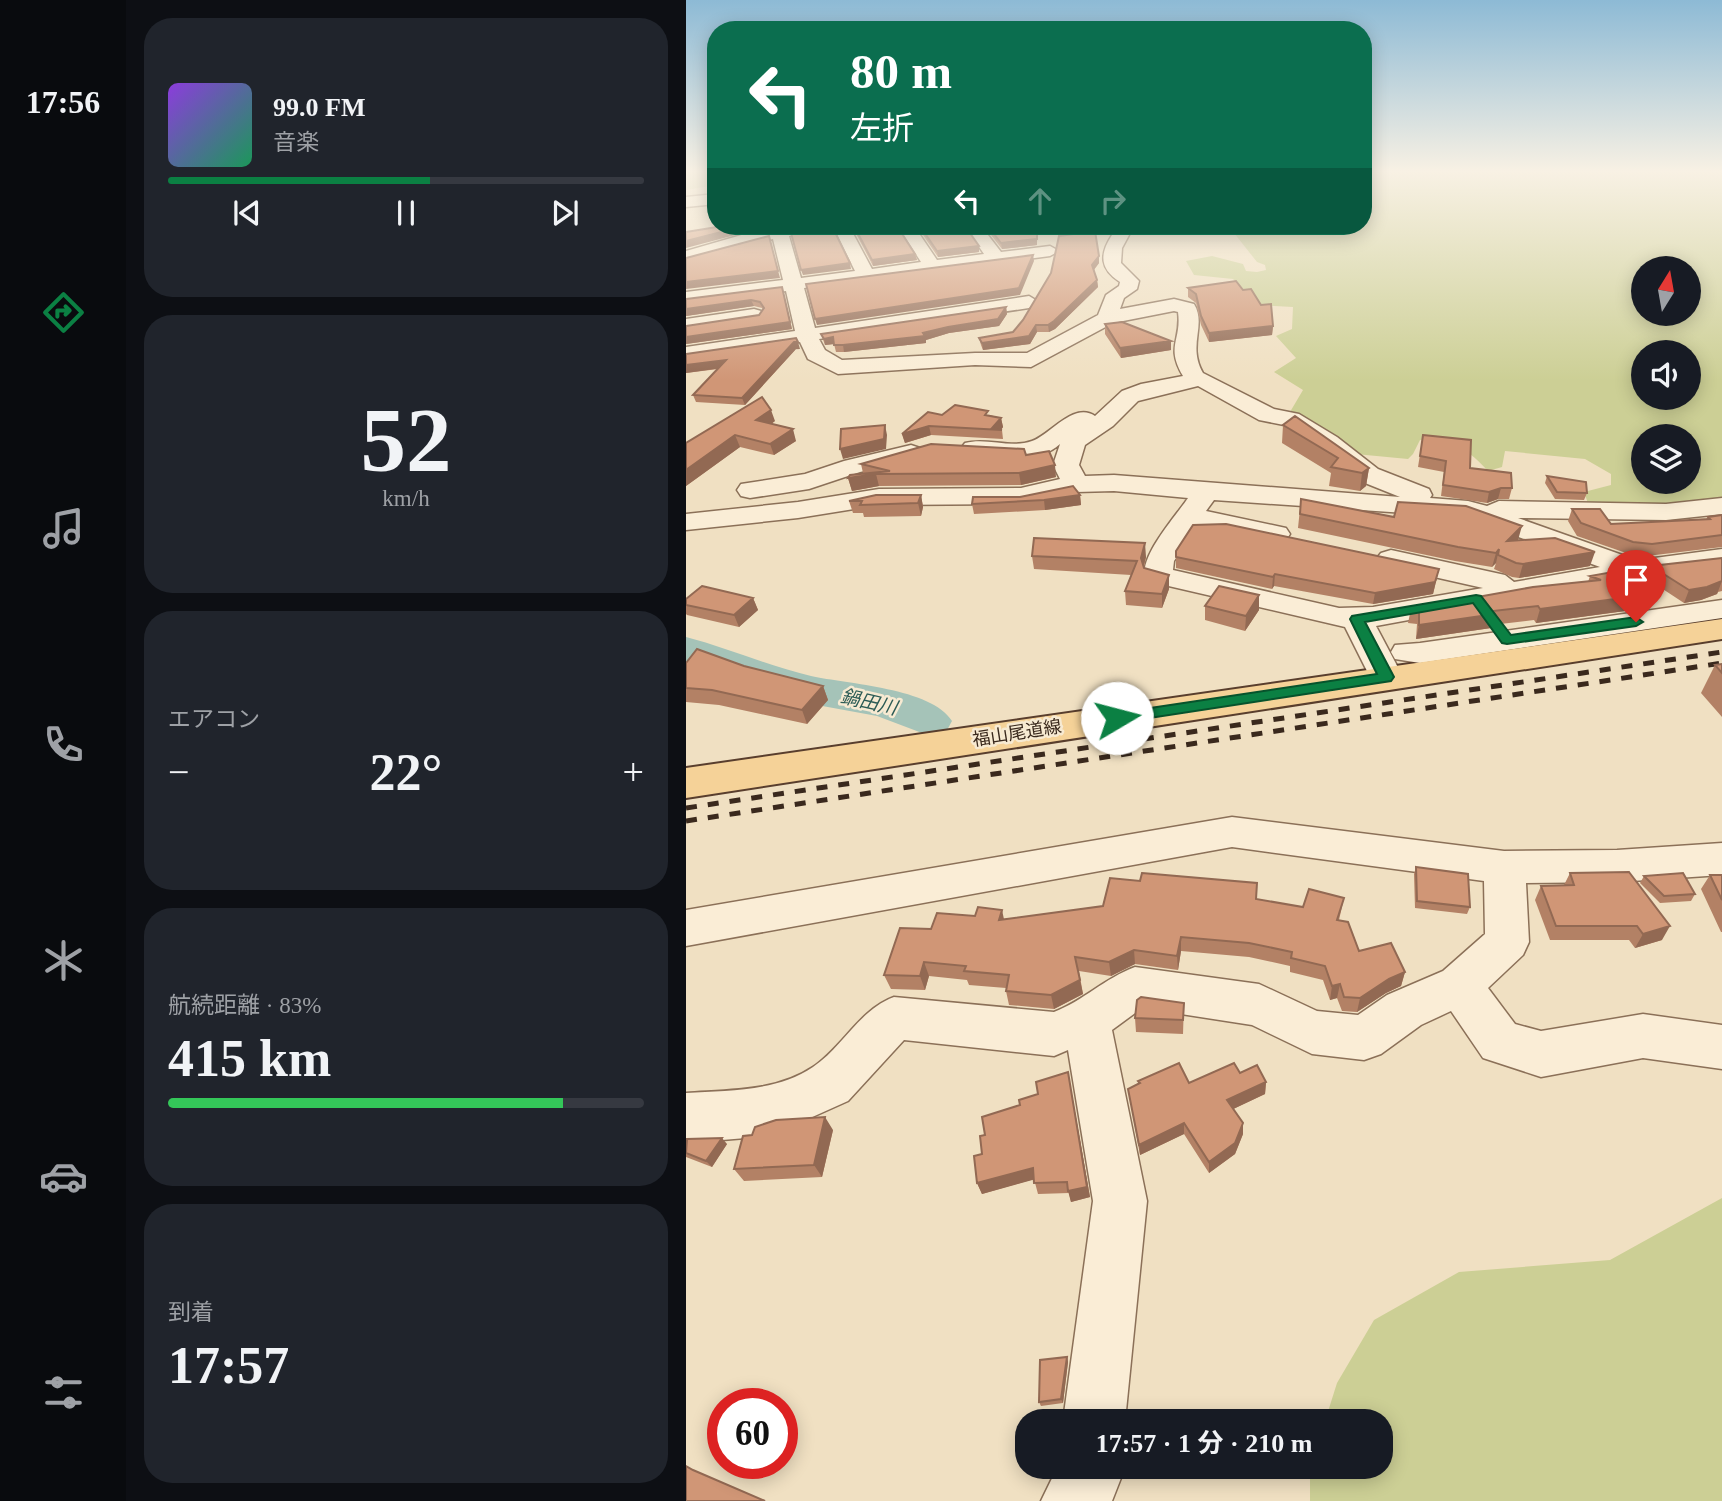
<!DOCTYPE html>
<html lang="ja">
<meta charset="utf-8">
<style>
:root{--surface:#171b24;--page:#20242c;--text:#f1f3f6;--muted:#9ea1a6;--line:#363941;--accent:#0b8043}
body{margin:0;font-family:"Times New Roman","Noto Sans JP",serif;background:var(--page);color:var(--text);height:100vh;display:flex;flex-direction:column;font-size:26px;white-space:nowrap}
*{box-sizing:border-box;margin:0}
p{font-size:23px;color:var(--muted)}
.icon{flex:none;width:38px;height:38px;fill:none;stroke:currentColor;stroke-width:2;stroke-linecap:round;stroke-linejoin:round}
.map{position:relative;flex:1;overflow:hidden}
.details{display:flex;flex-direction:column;gap:18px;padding:18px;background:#0d0f14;width:560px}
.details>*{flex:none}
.guide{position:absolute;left:21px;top:21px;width:665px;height:214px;border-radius:28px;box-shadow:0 4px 18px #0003;background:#0b6e4f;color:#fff;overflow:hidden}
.needle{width:46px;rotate:11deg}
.fabs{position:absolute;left:945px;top:256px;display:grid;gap:14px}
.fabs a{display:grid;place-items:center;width:70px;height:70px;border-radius:50%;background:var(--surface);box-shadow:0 4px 18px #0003;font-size:35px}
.speed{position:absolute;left:21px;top:1388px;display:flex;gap:14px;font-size:35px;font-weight:700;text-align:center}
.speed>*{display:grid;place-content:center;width:91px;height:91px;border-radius:50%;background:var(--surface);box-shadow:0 4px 18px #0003;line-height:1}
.speed .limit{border:10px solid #d22;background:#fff;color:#111}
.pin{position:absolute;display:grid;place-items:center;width:60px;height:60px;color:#fff;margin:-72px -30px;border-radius:50% 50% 50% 0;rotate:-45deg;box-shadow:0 0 7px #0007}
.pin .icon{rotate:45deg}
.me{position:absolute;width:77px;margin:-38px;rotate:82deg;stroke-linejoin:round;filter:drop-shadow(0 0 5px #0008)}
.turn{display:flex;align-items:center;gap:24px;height:147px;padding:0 28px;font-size:32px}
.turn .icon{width:91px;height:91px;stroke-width:2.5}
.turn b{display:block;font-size:49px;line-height:60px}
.lanes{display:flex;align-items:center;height:66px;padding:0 28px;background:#0003;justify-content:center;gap:35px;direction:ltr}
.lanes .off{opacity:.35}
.big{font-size:52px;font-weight:700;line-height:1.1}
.details .card{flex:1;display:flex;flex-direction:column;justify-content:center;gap:10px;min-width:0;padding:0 24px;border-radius:28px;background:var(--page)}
.details .dial{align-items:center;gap:0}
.dial b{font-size:91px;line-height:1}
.song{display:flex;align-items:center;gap:21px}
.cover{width:84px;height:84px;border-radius:10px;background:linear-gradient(135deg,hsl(270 70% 55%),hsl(150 70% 35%))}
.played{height:7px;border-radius:4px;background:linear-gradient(90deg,var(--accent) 55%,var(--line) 55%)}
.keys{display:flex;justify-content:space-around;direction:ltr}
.heat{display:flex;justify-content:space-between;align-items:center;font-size:38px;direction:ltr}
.charge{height:10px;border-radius:5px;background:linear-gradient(90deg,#34c759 83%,var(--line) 0)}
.trip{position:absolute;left:329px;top:1409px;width:378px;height:70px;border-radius:28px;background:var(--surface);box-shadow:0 4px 18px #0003;font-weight:700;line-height:70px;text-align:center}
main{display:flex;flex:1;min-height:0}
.tab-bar{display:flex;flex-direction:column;width:126px;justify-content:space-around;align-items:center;background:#090b0e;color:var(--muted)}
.tab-bar .icon{width:49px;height:49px}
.tab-bar .current{color:var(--accent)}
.tab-bar b{font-size:32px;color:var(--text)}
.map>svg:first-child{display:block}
.green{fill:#cccf95;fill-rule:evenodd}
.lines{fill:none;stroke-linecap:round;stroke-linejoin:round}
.river{fill:#a5c3b8;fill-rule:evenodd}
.minor-casing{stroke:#8b7058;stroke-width:3}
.major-casing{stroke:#593e2d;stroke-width:4}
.minor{fill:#faedd6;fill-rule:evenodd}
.major{fill:#f5d298;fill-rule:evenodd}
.rail{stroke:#3a291d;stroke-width:5;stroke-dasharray:11 11;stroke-linecap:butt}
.wall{fill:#b38165}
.shaded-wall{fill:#926953}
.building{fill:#d09676;stroke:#926953;stroke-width:2}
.route{fill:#0b8043;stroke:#07532c;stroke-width:2}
.labels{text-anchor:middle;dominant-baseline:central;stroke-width:5;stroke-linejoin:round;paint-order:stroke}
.street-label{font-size:18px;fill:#3a291d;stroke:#f7ead2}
.water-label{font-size:19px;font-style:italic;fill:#2c5b55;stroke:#f7ead2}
</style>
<main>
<nav class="tab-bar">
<b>17:56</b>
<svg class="icon current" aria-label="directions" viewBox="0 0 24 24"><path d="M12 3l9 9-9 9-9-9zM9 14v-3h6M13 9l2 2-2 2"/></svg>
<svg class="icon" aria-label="music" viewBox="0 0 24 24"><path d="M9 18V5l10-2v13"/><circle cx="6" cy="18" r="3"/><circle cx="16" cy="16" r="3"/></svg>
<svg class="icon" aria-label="phone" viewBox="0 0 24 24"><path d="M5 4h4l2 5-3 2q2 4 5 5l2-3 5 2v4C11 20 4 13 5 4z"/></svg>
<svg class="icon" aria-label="climate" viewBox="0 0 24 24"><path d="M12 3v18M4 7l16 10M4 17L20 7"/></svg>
<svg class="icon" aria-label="car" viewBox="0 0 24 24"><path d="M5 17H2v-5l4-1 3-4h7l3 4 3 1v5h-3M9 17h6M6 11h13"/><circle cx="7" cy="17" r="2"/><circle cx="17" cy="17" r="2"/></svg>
<svg class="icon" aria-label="filters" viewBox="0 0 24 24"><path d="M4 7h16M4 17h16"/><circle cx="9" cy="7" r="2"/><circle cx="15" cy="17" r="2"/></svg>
</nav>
<section class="details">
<div class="card">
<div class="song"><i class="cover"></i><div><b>99.0 FM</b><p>音楽</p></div></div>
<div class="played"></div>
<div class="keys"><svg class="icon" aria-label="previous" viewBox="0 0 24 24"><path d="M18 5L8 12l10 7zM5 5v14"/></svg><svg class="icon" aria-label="pause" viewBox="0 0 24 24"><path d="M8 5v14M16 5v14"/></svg><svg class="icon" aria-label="next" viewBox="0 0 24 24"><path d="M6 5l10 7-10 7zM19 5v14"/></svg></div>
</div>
<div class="card dial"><b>52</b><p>km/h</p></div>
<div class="card"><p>エアコン</p>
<div class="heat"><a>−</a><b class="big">22°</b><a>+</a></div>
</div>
<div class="card"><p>航続距離 · 83%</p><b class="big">415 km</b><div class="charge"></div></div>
<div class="card"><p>到着</p><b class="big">17:57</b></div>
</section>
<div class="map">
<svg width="1036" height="1501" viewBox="0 0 1036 1501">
<rect width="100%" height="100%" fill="#f0e0c2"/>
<path class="green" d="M0 171H30V185L0 190Z
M677 171H1036V501L904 509 898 492 925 485V474L899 459 819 451 816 467 802 471C783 450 764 437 734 440L727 454 722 459 659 453 609 424 604 412 617 390 588 372 610 358 590 336 606 329 607 307 572 305 547 279 508 275 500 261 526 256 557 264 560 271 571 272 580 270 579 265 571 262 548 233 534 226H677ZM957 268H1003V313H957ZM957 352H1003V397H957ZM957 436H1003V481H957Z
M1036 1198V1501H624V1467L695 1466V1421H639L651 1383 688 1320 773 1272 924 1260Z"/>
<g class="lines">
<path class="river" d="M0 637C42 648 83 666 125 676 161 684 246 688 266 721L260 732 244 736 191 716 120 703 0 664Z"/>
<g class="minor-casing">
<path id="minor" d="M30 194V204L0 207V197Z
M107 226H142L140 230 103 236 115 278 169 271 147 226H163L186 269 235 262 212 226H228L251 260 298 254 279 226H295L315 252 364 246 373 251 364 256 118 288 129 328 343 296 353 302 343 308 133 339 139 350 156 360 289 353H341L412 315 420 295 433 286 434 282C414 269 413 255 426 235L419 226H436L443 235 436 248 435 263 453 281 451 289 438 298 434 309 488 299 508 304C521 325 501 345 517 373L588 409 613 414 651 437 692 469 743 489 746 495 744 498 782 501 801 506 813 501 980 504 1036 498V514L980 520 832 518 942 557 961 559 1036 549V567C1002 571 966 573 935 581L690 626 717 677 712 685 700 688 688 685 659 627 461 581C448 562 490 516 502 498L428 491 390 492 335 504 193 505 112 518 0 530V514L112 502 193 489 335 488 374 479 367 465 374 444C352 465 307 460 279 453L275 448 279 443C301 437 325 449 346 441 364 435 388 401 409 416L436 391 455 384 497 376C479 346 496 340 492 312L488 311 427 323 345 367 289 365 152 374 122 359 114 342 0 359V347L109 331 100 291 0 304V292L97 280 87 239 62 244 0 262V251L59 234ZM512 386 573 420 598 425 633 447 674 481 714 497 428 475 399 476 393 465 399 445 427 426 452 401ZM528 500 778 517 914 567 828 582 819 575 705 550 695 553 690 559 695 565 797 588 687 607 653 608 487 570 488 561 511 526 590 543 600 540 604 534 600 528 520 511Z
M68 309 75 311 78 315 75 319 0 331V319Z
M225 445 234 448 238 453 234 458 174 472 123 489 64 498 55 496 51 490 55 484 119 474 158 461Z
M1036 600V618L734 663 709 659 705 652 709 645 734 643Z
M546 817 818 851 931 850 1036 843V875L931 882 840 883 843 942 837 955 802 988 829 1024 855 1031 957 1014 1036 1025V1069L957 1058 855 1077 797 1058 765 1011 735 1025 695 1054 678 1060 626 1054 566 1025 456 1008 426 1030 461 1201 439 1421H377L407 1201 382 1050 368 1056 218 1040 162 1101 84 1136 0 1143V1093C42 1090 90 1092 127 1067 157 1047 173 1010 208 997L368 1012C397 1001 419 978 449 967L573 984 631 1011 672 1015 701 995 757 971 799 934 798 881 546 847 0 946V910Z
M372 1466H436L435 1478 426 1501H355Z"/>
</g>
<g class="major-casing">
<path id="major" d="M1036 619V639L0 798V768Z"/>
</g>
<use href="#minor" class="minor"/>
<use href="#major" class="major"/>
<path class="rail" d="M0 808 1036 652
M0 821 1036 663"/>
</g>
<path class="wall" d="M166 226H211L229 254 231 260 187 266Z
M231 226H279L293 252 252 257Z
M298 226H345L351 245 316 249Z
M413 256V263L408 270 411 280 412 287 369 329 363 332H351L344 344 297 350 295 345 293 338 327 332 337 320 365 273Z
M96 287 106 329 0 344V326L73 315 77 310 76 308 68 306 0 316V299Z
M502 288 587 326 586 335 523 342 515 325 510 303 502 297Z
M320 307 321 314 313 326 263 333 240 340V343L158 352H150L148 344 139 345 135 334Z
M419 324 485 341V350L435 358 419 334Z
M110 349 59 405 10 402 7 395 32 369 0 373V354L114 349Z
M256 415H303L315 418 317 427 315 430H316L317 439 245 435 219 443 216 434Z
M89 421 85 424 110 441 88 455 54 447 0 486V443Z
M597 425 683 468 680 486 674 491 643 486 645 473 596 443Z
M737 435 784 468 826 488 823 499H812L801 503 755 496 758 472 732 467Z
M340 455 370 477 335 485 193 486 166 491 162 478 177 473 175 464Z
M861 476 901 493 898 500 869 499 859 483Z
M235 495 237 507 235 516 178 517 177 513H167L163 501Z
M394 495 395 505 359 510 288 514 286 504 334 497Z
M615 499 708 517 832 540 904 566 833 578 826 577 808 569 810 563 806 567 769 561 612 528Z
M886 509 925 524 1020 519 1022 517 1036 515V547L961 556 943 554 891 536 882 521Z
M346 556 460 557 458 568 483 575V589L476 608 440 605 439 591 445 575 348 569Z
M490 557 753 569 747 594 687 604 588 586 586 589 490 568Z
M1036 558V591L1032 592 1031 594 1015 600 998 603 960 578 965 566Z
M904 576 959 595 954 609 850 623 848 620 806 625 805 628 730 639 731 624 722 623 725 609 902 582Z
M573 595V610L559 631 519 620V606Z
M67 598 72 610 53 627 1 615 0 614V599Z
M0 663 58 666 137 686 142 700 121 724 33 705 0 702Z
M1036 664V717L1015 693 1029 665Z
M730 867 784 907 781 914 729 908 728 874Z
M884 873 976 940 949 948 943 940H864L849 900 855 886 878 885Z
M1024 875H1036V932H1035L1015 889Z
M958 876 1009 894 1005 901 974 903 954 883Z
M658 898 653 920 673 951 719 972 715 986 700 993 671 1012 656 1011 651 998 644 1000 637 980 604 972V966L563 957 495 951 492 970 449 964 425 976 393 971 397 994 368 1009 323 1005 320 991V988L283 985 281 980 243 976 239 990 205 989 198 975 245 929 289 916 318 919 570 899 617 907Z
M498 1003 497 1034 450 1032 449 1018Z
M382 1072 404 1197 385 1202 383 1193 352 1194 348 1179 296 1194 291 1183 299 1135 334 1105 352 1094Z
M554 1073 580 1082 579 1094 547 1109 557 1123V1134L549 1154 523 1173 498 1134 454 1155 442 1089 453 1084 452 1081 503 1083Z
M147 1130 136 1177 58 1181 48 1169 66 1135Z
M0 1140 41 1144 26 1167 0 1157Z
M381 1357 382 1362 377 1403 355 1406 353 1402Z"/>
<path class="shaded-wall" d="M59 226H67L68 230 0 248V241Z
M351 232V245L316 249 315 243Z
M83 236 94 278 0 289V282Z
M293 246V252L252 257 251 251Z
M229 254 231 260 187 266 186 260Z
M347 255 348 261 334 295 131 325 129 319Z
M413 256V263L406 272V265Z
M164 263 165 269 117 275 115 270Z
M411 280 412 287 369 329 363 332 362 325Z
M98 294 106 329 0 344V337L104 322Z
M65 300 68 306 0 316V309Z
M320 307 321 314 313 326 263 333 240 340V343L158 352 157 345 237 333Z
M350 325 351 332 344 344 297 350 296 343Z
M587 326 586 335 523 342V333Z
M147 337 148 344 139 345 138 339Z
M485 341V350L435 358 434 348Z
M108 342H112L114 349H110L59 405 56 398Z
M40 360 43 367 0 373V365Z
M85 410 89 421 74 432 70 420Z
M315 418 317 427 315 430 306 428Z
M199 425 201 435 200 449 157 459 154 449Z
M243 426 245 435 219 443 216 434Z
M107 429 110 441 88 455 84 444Z
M49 435 54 447 0 486V470Z
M369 465 370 477 335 485 333 473Z
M683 468 680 486 674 491 676 473Z
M190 474 193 486 166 491 162 478Z
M815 488 812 499 801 503 803 492Z
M235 495 237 507 235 516 232 503Z
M394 495 395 505 359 510 358 500Z
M836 526 832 540 817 555 821 541Z
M459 543 460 557 456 572 455 558Z
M813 549 810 563 806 567 810 553Z
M909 552 904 566 833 578 837 564Z
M753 569 747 594 687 604 689 593Z
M589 574 588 586 586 589 587 577Z
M483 575V589L476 608V594Z
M1036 581 1031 594 1015 600 998 603 1003 590Z
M573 595V610L559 631 560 616Z
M959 595 954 609 850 623 854 609Z
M67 598 72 610 53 627 48 615Z
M809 614 805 628 730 639 733 625Z
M137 686 142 700 121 724 116 710Z
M316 910 319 924 313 920Z
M984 926 976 940 949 948 957 934Z
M495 937V951L492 970 491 956Z
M448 950 449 964 425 976 423 962Z
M238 962 243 976 239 990 234 976Z
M719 972 715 986 700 993 671 1012 674 998 703 979Z
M394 980 397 994 368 1009 365 995Z
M654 984 651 998 644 1000 646 986Z
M382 1072 404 1197 385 1202 382 1191Z
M580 1082 579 1094 541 1112V1100Z
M139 1117 147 1130 136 1177 128 1165Z
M498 1123V1134L454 1155 453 1145Z
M557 1123V1134L549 1154 523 1173V1162Z
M36 1138 41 1144 26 1167 20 1161Z
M347 1168 350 1179 296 1194 291 1183Z
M381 1357 382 1362 377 1403 375 1399Z"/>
<path class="building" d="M37 226H59L0 241V232Z
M141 226H146L164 263 115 270 105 233Z
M168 226H211L229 254 186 260Z
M234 226H279L293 246 251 251Z
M302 226H345L351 232V239L315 243Z
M409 231 413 256 406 265 411 280 368 321 362 325H350L343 336 296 343 293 338 327 332 337 320 365 273 373 236Z
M83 236 92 271 0 282V258Z
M347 255 333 288 129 319 120 284Z
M550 281 557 290 565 289 575 305 585 304 587 326 523 333 515 316 510 294 502 288Z
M96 287 104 322 0 337V326L73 315 78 308 74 302 65 300 0 309V299Z
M320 307 312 319 262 327 237 333 239 336 157 345H148L147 337 138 339 135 334Z
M436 322 485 341 434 348 419 324Z
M110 338 112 342H108L56 398 7 395 40 360 0 365V354Z
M76 397 85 410 70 420 107 429 84 444 49 435 0 470V443Z
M269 405 302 411 299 415 315 418 306 428 316 430 243 426 216 434 242 412 256 415Z
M609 416 683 468 676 473 645 467 652 458 597 425Z
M199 425 198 439 154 449 155 429Z
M737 435 785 440 784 468 825 473 826 488H815L803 492 757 485 760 461 734 456Z
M245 444 338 449 340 455 363 451 369 465 333 473 190 474 162 478 164 475 204 471 175 464Z
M861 476 900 482 901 493 871 492Z
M387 486 394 495 358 500 286 504 287 497H334Z
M190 495H235L232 503 174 505 176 501H163Z
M615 499 708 517 712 502 780 506 836 526 821 541 869 538 909 552 837 564 830 563 812 555 813 549 810 553 772 547 614 514Z
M886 509H914L925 524 1024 519 1022 517 1036 515V535L966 544 947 542 895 523Z
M540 524 753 569 749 582 689 593 589 574 587 577 490 557V551L507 525Z
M348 538 459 543 455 558 458 568 483 575 476 594 439 591 451 561 346 556Z
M1036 558V581L1021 587 1003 590 965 566Z
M938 570 959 595 854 609 852 606 807 611 809 614 733 625V610L725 609 847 587 915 580 904 576Z
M16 586 67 598 48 615 0 605V599Z
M533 586 573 595 560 616 519 606Z
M11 649 58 666 137 686 116 710 26 690 0 688V663Z
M1036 664V673L1029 665Z
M730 867 782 874 784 907 731 901Z
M943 872 984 926 957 934 951 926H870L855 886 888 885 884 873Z
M456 873 571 883 570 899 617 907 623 889 658 898 651 920 662 922 673 951 705 943 719 972 703 979 674 998 658 997 654 984 646 986 639 966 605 958 606 952 563 943 495 937 491 956 448 950 423 962 389 957 394 980 365 995 320 991 323 975 278 971 280 966 238 962 234 976 198 975 214 928 245 929 251 913 289 916 292 907 316 910 313 920 417 906 424 878 454 881Z
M997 873 1009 894 978 896 958 876Z
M1024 875H1036V900Z
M455 997 498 1003 497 1020 449 1018 451 1000Z
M493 1063 503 1083 548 1063 554 1073 571 1065 580 1082 541 1100 557 1123 549 1143 523 1162 498 1123 453 1145 442 1089 454 1083 452 1081Z
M382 1072 401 1187 382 1191 381 1182 348 1183 347 1168 291 1183 288 1156 296 1154 294 1136 299 1135 296 1117 334 1105 333 1100 352 1094 350 1082Z
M139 1117 128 1165 48 1169 57 1136 66 1135 69 1127 90 1120Z
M36 1138 20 1161 0 1153 1 1139Z
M381 1357 375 1399 353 1402 354 1360Z
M0 1466 7 1470 79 1501H0Z"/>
<linearGradient id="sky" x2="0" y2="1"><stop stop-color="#8dbad5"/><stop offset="0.45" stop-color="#f8f1e4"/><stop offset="1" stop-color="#f8f1e4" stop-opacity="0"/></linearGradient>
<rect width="1036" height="381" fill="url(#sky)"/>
<path class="route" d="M790 595 795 596 825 635 950 617 957 622 950 626 821 644 816 643 787 603 679 622 708 677 705 681 431 723 423 718 431 713 691 674 664 619 666 616Z"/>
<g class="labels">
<g class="street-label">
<text transform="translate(331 733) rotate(-9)">福山尾道線</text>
</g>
<g class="water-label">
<text transform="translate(183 702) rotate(13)">鍋田川</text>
</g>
</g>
</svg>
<div class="fabs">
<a><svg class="needle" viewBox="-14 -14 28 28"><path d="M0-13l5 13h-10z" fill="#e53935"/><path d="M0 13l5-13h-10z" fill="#9ea1a6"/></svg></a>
<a><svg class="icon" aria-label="sound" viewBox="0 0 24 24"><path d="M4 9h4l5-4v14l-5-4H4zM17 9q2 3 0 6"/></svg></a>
<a><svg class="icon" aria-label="layers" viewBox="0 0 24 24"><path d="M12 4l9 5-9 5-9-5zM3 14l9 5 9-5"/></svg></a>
</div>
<div class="speed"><div class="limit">60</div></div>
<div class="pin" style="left:950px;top:622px;background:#d93025"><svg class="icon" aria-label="arrive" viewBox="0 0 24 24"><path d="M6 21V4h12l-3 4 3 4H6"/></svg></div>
<svg class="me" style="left:431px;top:718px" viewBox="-20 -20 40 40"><circle r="19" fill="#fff"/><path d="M0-13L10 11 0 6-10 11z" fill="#0b8043"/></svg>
<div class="trip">17:57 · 1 分 · 210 m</div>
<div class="guide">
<div class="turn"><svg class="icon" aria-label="left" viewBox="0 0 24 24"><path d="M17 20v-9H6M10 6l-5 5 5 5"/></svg><div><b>80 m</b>左折</div></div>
<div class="lanes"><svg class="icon" aria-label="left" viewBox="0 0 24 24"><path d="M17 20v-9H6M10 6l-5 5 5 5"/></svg><svg class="icon off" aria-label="ahead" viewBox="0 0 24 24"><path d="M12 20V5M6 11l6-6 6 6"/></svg><svg class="icon off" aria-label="right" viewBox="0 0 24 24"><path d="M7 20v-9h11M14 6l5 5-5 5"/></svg></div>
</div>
</div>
</main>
